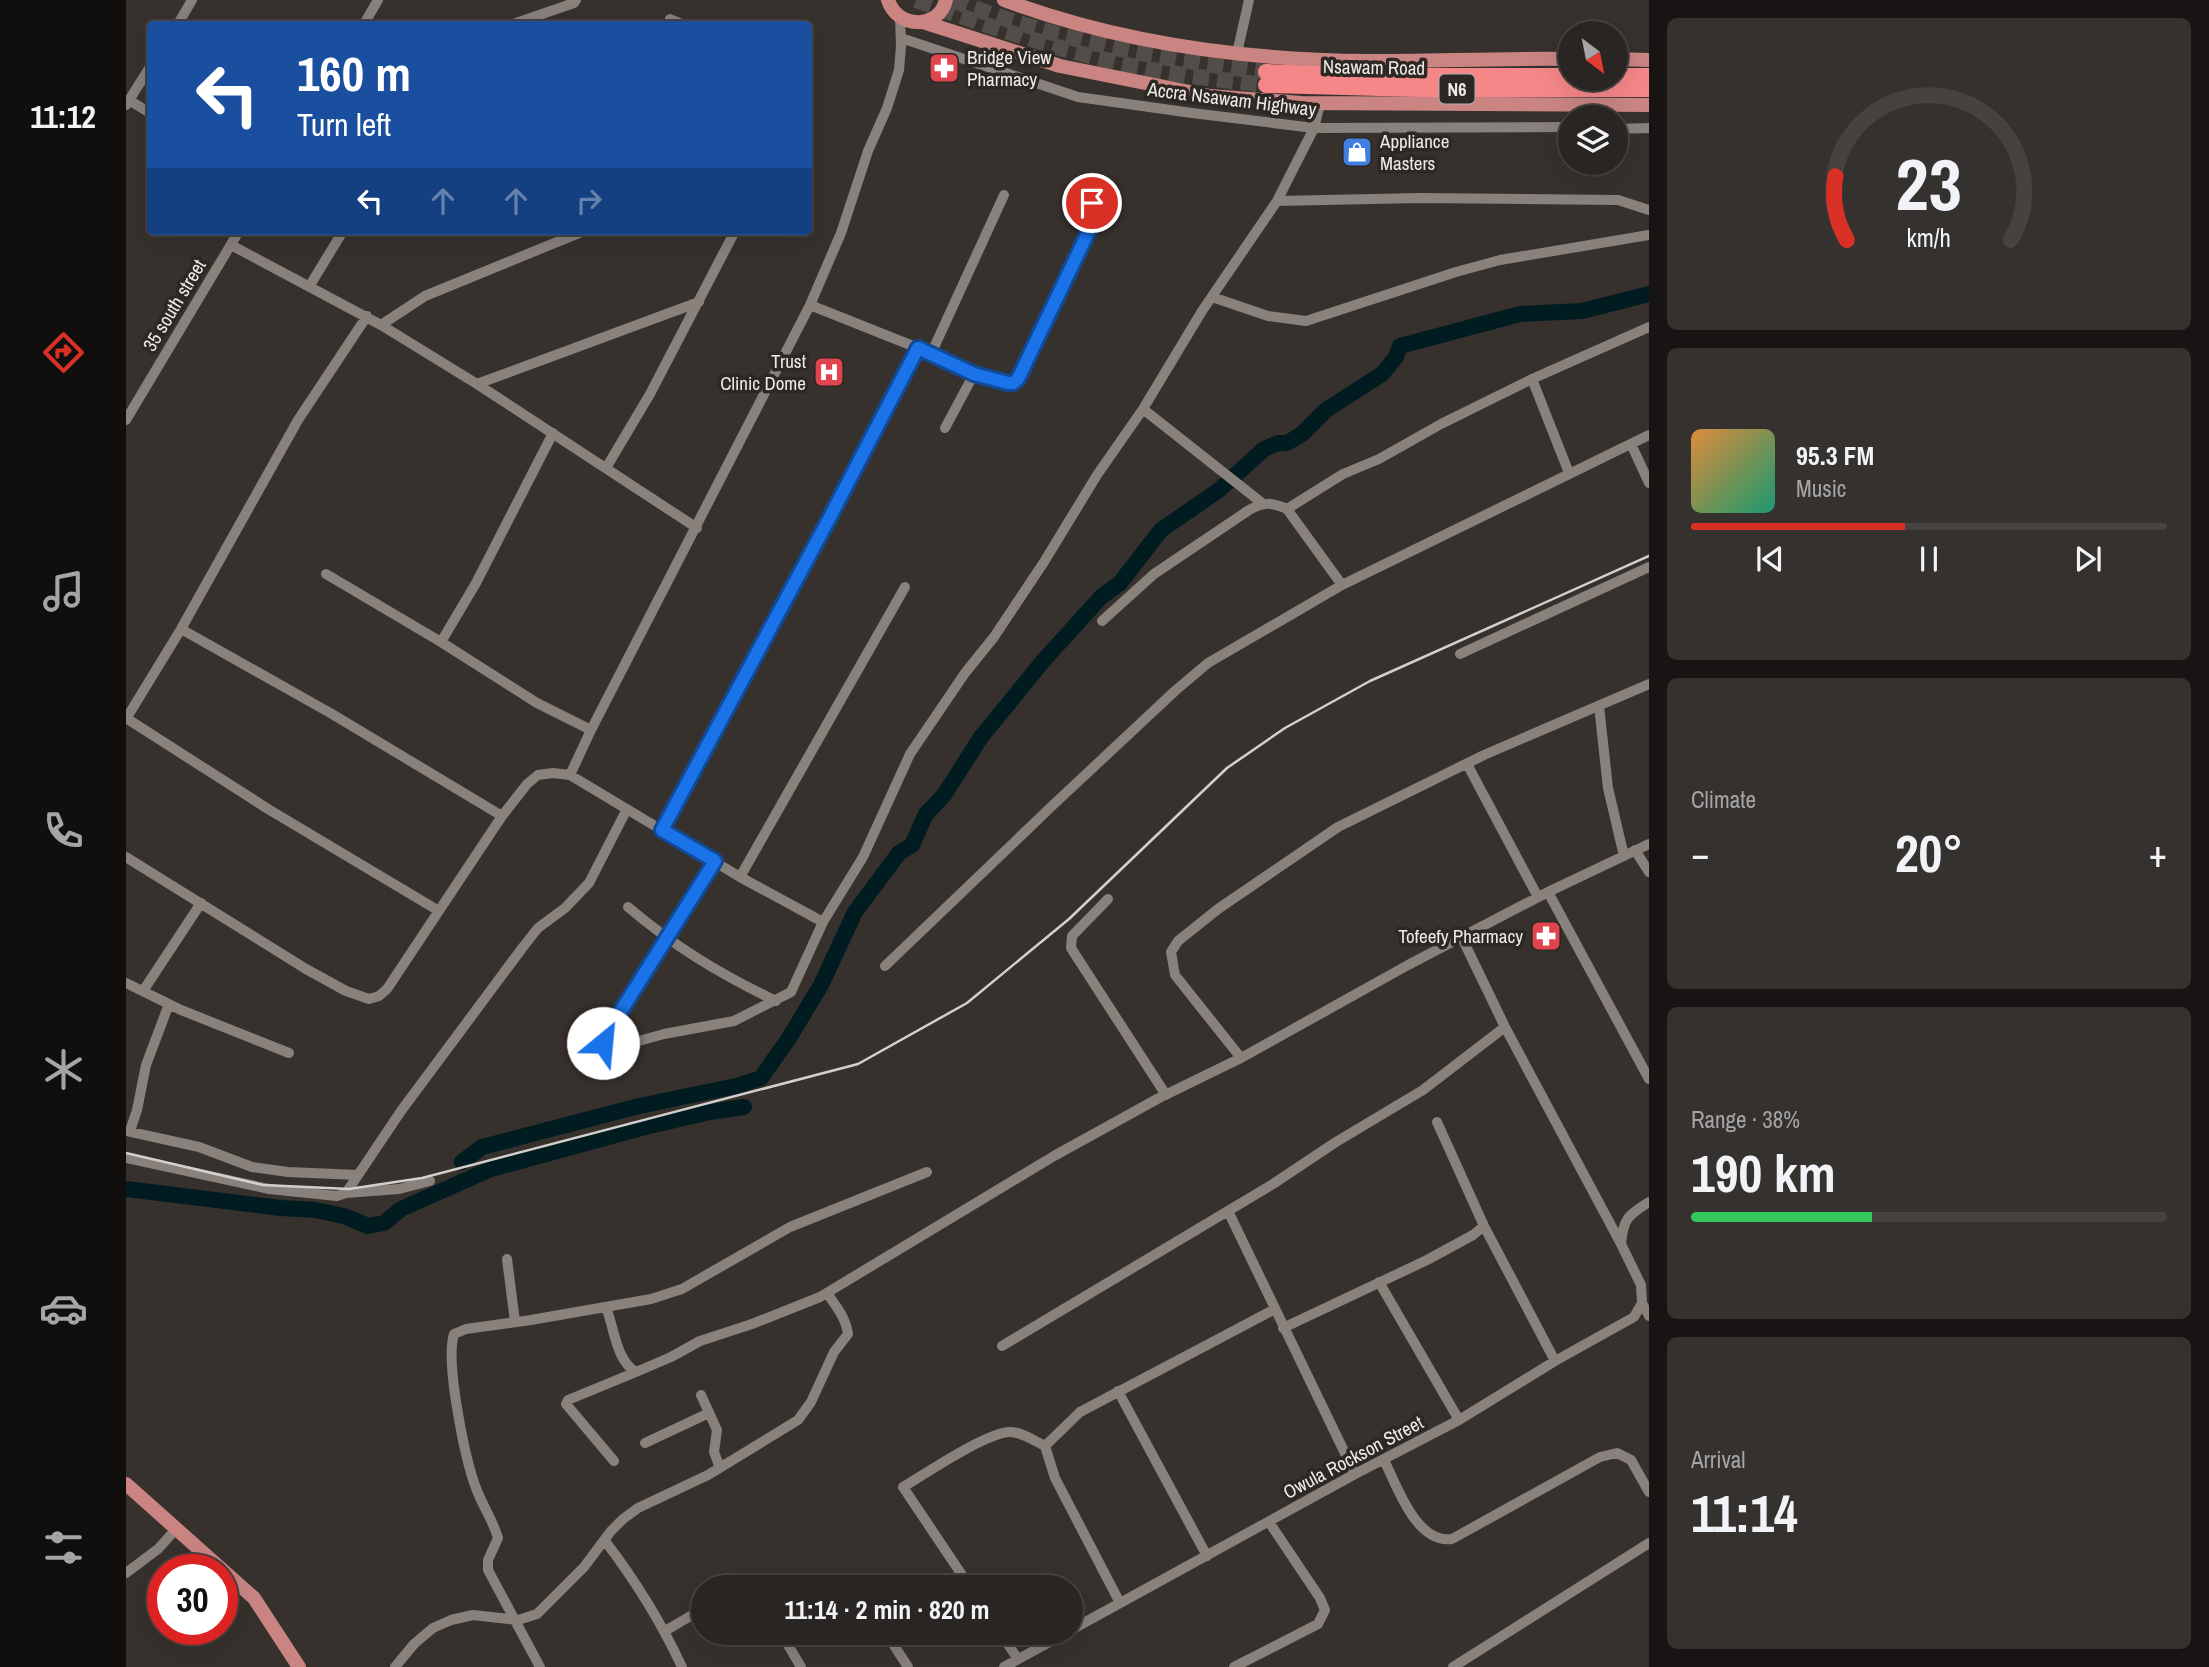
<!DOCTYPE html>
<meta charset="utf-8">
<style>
:root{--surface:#292522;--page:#35312f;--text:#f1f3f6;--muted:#a5a5a5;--line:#454240;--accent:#d93025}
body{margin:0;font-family:"Archivo Narrow",sans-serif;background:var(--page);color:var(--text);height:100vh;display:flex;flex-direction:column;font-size:26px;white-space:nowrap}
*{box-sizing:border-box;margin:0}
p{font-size:23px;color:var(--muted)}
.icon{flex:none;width:38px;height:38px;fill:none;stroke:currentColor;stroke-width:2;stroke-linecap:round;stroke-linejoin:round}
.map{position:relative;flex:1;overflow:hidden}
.drawer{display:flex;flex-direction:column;gap:18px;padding:18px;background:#171413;width:560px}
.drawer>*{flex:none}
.hud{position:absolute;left:21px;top:21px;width:665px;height:214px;border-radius:7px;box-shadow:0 7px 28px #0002,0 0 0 2px var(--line);background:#1a4fa0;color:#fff;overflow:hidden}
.needle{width:46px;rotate:148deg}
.buttons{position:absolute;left:1432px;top:21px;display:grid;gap:14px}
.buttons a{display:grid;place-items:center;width:70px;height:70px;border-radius:50%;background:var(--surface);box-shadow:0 7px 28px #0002,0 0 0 2px var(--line);font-size:35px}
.speed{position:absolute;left:21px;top:1554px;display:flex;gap:14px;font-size:35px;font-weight:700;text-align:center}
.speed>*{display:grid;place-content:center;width:91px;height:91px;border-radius:50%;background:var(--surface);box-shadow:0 7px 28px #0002,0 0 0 2px var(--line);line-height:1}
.speed .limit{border:10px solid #d22;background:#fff;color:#111}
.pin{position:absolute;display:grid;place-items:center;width:60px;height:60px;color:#fff;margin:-30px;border:4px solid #fff;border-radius:50%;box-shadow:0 2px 7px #0007}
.me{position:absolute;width:77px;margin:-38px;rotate:28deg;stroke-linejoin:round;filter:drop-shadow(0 0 5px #0008)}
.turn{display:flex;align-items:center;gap:24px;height:147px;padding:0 35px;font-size:32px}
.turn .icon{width:91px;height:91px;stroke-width:2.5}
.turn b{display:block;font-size:49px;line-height:60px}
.lanes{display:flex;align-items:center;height:66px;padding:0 35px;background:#0003;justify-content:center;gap:35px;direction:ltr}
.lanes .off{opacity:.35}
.big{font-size:52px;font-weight:700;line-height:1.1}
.drawer .widget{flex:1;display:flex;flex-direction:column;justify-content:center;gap:10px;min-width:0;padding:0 24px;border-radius:10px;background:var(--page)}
.drawer .dial{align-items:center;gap:0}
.dial svg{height:182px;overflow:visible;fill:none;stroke:var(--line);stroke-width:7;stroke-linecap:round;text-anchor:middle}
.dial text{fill:var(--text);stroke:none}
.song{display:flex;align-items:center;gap:21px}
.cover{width:84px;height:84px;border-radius:10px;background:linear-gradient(135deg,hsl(30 70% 55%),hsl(160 70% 35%))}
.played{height:7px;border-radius:4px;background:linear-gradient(90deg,var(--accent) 45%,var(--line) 45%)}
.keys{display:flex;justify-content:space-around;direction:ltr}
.heat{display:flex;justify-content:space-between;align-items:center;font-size:38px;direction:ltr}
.charge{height:10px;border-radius:5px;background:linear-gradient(90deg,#34c759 38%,var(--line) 0)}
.trip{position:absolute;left:565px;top:1575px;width:392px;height:70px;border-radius:35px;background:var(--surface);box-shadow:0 7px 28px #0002,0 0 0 2px var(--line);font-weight:700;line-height:70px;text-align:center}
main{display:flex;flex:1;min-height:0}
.dock{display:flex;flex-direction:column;width:126px;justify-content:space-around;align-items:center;background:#100f0e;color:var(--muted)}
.dock .icon{width:49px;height:49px}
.dock .on{color:var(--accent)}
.dock b{font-size:32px;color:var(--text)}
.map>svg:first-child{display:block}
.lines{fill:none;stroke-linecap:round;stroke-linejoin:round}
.stream{stroke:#001c20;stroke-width:2.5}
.river{stroke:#001c20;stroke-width:16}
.highway-tunnel{stroke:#524d49;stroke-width:16;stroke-dasharray:16 8;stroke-linecap:butt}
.minor{stroke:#88817c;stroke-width:10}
.major{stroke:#ca8583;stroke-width:14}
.highway{stroke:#f68788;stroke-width:16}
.rail{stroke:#d3d0cc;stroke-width:2.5}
.route-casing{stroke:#114b97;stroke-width:18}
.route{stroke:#1a73e8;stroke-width:12}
.labels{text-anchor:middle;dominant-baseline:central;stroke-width:7;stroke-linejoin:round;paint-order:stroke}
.shield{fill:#2d2823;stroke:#b3b0ac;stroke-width:2}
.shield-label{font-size:18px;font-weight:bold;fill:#edeae7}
.poi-label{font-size:19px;fill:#edeae7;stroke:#2d2823;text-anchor:start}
.street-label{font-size:19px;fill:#edeae7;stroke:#2d2823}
</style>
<main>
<nav class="dock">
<b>11:12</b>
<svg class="icon on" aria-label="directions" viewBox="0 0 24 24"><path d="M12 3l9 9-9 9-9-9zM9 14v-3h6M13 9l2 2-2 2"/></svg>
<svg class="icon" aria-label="music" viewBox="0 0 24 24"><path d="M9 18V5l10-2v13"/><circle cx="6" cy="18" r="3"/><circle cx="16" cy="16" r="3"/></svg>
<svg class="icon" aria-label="phone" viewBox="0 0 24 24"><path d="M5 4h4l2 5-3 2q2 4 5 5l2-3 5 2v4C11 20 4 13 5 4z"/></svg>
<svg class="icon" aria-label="climate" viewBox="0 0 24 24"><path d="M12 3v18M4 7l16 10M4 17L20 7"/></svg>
<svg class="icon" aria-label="car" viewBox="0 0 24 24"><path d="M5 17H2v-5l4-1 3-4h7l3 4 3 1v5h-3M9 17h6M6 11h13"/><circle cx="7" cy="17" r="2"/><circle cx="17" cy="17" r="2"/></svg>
<svg class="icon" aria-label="filters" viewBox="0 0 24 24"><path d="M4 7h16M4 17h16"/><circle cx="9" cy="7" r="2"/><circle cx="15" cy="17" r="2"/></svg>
</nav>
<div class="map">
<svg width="1523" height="1667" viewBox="0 0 1523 1667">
<rect width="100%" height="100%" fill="#37312d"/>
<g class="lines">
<path class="stream" d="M332 1176 338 1182"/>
<path class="river" d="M336 1162 356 1147 513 1106 610 1086 635 1078 663 1038 695 985 729 912 773 853 786 845 800 814 818 795 855 737 918 660 975 597 994 583 1035 530 1093 490 1138 449 1152 443H1161L1176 434 1200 410 1256 374 1270 357 1274 346 1394 314 1456 311 1523 294
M0 1189 155 1208 189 1210 218 1216 242 1226 258 1223 275 1209 365 1169 519 1127 584 1112 618 1107"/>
<path class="highway-tunnel" d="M790 0C861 26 932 50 1006 66 1050 75 1096 80 1140 85
M826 0C930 40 1031 59 1140 72"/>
<path class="minor" d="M544 19 556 24
M52 24 66 0
M238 24 252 0
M387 24 448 3 450 0
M775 38 952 97 1066 113 1188 128 1444 127
M1111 53 1123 0
M3 100 24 113
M0 105 24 67
M1489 129 1523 128
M1151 201 1294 198 1492 200 1523 210
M105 245 255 325 351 384 571 528
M183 287 217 231
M1086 297 1142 316 1180 321 1330 272 1374 260 1523 235
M684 305 792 348 848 374 887 383 892 379 968 220C971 204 961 200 949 193
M255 325 299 296 458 231
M805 354 878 195
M1406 379 1443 473
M351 384 573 302
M1017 409 1136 503
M0 420 113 231
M819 428 848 374
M1505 444 1523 483
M480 468 524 394 609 231
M1161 509 1216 585
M200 574 315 642 411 703 465 730
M976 621 1028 574 1123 510C1137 502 1146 502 1161 509L1217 474 1253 459 1315 424 1406 379 1523 327
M55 629 206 714 376 816
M315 642 350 583 427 433
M1334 654 1523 567
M1473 706 1482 788 1498 856
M0 718 142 809 313 911
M0 719 55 629 172 420 241 316
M1341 764 1412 897
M444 775 465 730 684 305 715 233 742 151 761 108 773 70 775 46 774 17
M536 830 704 517 792 348
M1509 850 1523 872
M0 857 180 969 220 991 243 999 253 996 261 989 376 816 401 784 412 775 427 773 444 775 614 877 697 922
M589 861 478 1038 480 1047H491L538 1034 608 1021 665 992 697 922 737 857 784 754 839 673 868 637 918 562 971 475 1017 409 1076 311 1151 201 1188 128 1194 104
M614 877 779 587
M1422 892 1523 1079
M982 899 946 936 945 948 1040 1095
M502 907C549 947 594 974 650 1001
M1336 938 1379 1027 1495 1244 1515 1285 1516 1303 1523 1316
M759 966 926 806 1050 690 1082 663 1216 585 1523 435
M0 983 55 1010 163 1053
M17 991 75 903
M1115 1058 1049 975 1045 952 1052 941 1092 909 1212 827 1358 755 1523 684
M1311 1122 1358 1226 1429 1361
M0 1131 73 1147 126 1167 162 1172 232 1175
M4 1131 11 1110 20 1065 43 1004
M0 1158 143 1189 211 1196 220 1193 273 1189 304 1181
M220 1193 275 1111 397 947 412 928 439 908 463 883 501 809
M1102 1211 1229 1474
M1495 1244C1497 1219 1502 1215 1523 1202
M381 1259 389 1322
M1253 1282 1333 1420
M480 1307C488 1327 490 1361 510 1372L545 1357 574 1341 626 1324 694 1297 928 1156 1033 1098 1115 1058 1282 965 1422 892 1523 844
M1157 1328 1301 1260 1347 1235 1358 1226
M876 1346 1147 1184 1210 1142 1297 1090 1379 1027
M992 1391 1081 1556
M575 1395 591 1430 588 1452 594 1468
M519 1443 583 1413
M1258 1460C1271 1486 1290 1544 1326 1539L1474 1457 1491 1453 1505 1460 1523 1492
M488 1461 440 1404 442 1400 510 1372
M479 1541C509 1580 535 1622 556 1667
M0 1573 32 1549 51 1528
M613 1587 624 1581 627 1587
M844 1587 777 1487C799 1474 861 1432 884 1432 896 1432 908 1441 919 1446
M994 1603 929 1478 919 1446 954 1412 1149 1309
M945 1630 1229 1474 1333 1420 1429 1361 1508 1317 1516 1303
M539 1631 578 1608
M655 1633 675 1667
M760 1633 782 1667
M874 1633 892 1659
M269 1667 288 1644 307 1628 325 1620 347 1615 392 1620 411 1614 458 1567 485 1531 497 1519 512 1508 582 1475 672 1420 685 1402 708 1352 722 1334C720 1318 710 1306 701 1293
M414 1667 362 1570V1560L372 1538C367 1520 356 1505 350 1488 339 1459 319 1362 328 1334L340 1329 405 1320 525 1299 556 1289 664 1227 801 1172
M878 1667 940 1633
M1108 1667 1192 1624 1199 1610 1194 1598 1143 1522
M1327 1667 1523 1543"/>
<path class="major" d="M762 0C771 29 813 30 820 0
M878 0C993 43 1119 60 1242 61 1309 61 1377 58 1444 59
M797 22 934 66 1084 96 1175 103 1523 105
M1489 59 1523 60
M0 1484 128 1598 173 1667"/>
<path class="highway" d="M1140 72 1239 76H1444
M1489 76H1523
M1140 85 1291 89H1523"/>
<path class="rail" d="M0 1153 137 1185 223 1189 296 1178 732 1064 841 1003 943 919 1101 768 1159 728 1244 681 1523 556"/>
</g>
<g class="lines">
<g class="route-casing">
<path id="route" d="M477 1043 478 1038 589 861 536 830 704 517 792 348 848 374 882 383H887L892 379 968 220 970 211 966 203"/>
</g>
<use href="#route" class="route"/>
</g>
<defs>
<g id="pharmacy-square" transform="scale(1.575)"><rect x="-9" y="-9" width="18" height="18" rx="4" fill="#e0444e" stroke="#2d2823"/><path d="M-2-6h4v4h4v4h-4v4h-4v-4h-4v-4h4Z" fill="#fff"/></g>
<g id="shop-square" transform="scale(1.575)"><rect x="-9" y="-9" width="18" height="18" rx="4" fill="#3f7fe0" stroke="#2d2823"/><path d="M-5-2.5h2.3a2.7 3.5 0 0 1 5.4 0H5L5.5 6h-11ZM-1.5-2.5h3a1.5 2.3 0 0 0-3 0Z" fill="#fff"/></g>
<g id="hospital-square" transform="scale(1.575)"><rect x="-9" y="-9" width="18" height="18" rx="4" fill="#e0444e" stroke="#2d2823"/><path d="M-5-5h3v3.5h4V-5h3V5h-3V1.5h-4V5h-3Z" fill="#fff"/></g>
</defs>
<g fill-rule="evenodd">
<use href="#pharmacy-square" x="818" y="68"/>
<use href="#shop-square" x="1231" y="152"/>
<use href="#hospital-square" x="703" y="372"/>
<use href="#pharmacy-square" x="1420" y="936"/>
</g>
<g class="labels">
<rect class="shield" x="1313.5" y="74.5" width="35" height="29" rx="5"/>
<g class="shield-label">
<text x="1331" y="89">N6</text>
</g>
<g class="poi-label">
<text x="841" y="57">Bridge View<tspan x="841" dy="22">Pharmacy</tspan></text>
<text x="1254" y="141">Appliance<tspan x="1254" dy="22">Masters</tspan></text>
<text x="680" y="361" text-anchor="end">Trust<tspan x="680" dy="22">Clinic Dome</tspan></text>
<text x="1397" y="936" text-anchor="end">Tofeefy Pharmacy</text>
</g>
<g class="street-label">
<text transform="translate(1248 67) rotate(1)">Nsawam Road</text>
<text transform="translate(1106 99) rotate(7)">Accra Nsawam Highway</text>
<text transform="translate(48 305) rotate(-59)">35 south street</text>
<text transform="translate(1227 1457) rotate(-28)">Owula Rockson Street</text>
</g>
</g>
</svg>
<div class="buttons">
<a><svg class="needle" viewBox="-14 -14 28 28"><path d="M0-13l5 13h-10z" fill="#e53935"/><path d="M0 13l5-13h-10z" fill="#a5a5a5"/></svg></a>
<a><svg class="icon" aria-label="layers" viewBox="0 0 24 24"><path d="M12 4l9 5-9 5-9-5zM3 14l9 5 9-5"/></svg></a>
</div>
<div class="speed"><div class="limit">30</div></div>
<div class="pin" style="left:966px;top:203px;background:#d93025"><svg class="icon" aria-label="arrive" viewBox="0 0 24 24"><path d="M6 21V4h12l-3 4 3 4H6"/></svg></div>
<svg class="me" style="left:477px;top:1043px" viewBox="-20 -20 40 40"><circle r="19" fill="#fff"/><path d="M0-13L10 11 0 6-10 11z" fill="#1a73e8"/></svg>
<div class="trip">11:14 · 2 min · 820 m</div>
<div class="hud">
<div class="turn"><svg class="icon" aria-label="left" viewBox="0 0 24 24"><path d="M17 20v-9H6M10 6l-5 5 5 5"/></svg><div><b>160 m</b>Turn left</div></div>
<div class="lanes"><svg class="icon" aria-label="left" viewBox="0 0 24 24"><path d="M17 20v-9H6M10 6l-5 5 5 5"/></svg><svg class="icon off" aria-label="ahead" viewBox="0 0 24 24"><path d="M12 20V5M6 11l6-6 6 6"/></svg><svg class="icon off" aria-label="ahead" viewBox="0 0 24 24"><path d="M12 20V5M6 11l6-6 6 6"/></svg><svg class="icon off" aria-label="right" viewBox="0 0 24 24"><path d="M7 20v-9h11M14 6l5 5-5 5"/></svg></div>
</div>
</div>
<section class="drawer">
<div class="widget dial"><svg viewBox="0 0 100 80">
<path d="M14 69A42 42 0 1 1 86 69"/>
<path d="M14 69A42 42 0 0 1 9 41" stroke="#d93025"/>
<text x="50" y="56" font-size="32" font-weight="700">23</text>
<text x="50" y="72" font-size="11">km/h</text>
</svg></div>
<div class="widget">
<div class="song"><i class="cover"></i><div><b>95.3 FM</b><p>Music</p></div></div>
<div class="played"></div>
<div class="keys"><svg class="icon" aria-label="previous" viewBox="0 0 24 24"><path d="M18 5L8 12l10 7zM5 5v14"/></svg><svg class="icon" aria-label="pause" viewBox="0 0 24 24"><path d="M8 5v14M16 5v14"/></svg><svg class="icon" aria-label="next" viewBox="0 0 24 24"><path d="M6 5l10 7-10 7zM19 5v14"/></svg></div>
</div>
<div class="widget"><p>Climate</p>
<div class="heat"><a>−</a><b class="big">20°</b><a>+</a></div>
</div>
<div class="widget"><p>Range · 38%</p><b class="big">190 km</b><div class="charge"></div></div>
<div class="widget"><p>Arrival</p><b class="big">11:14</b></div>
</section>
</main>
